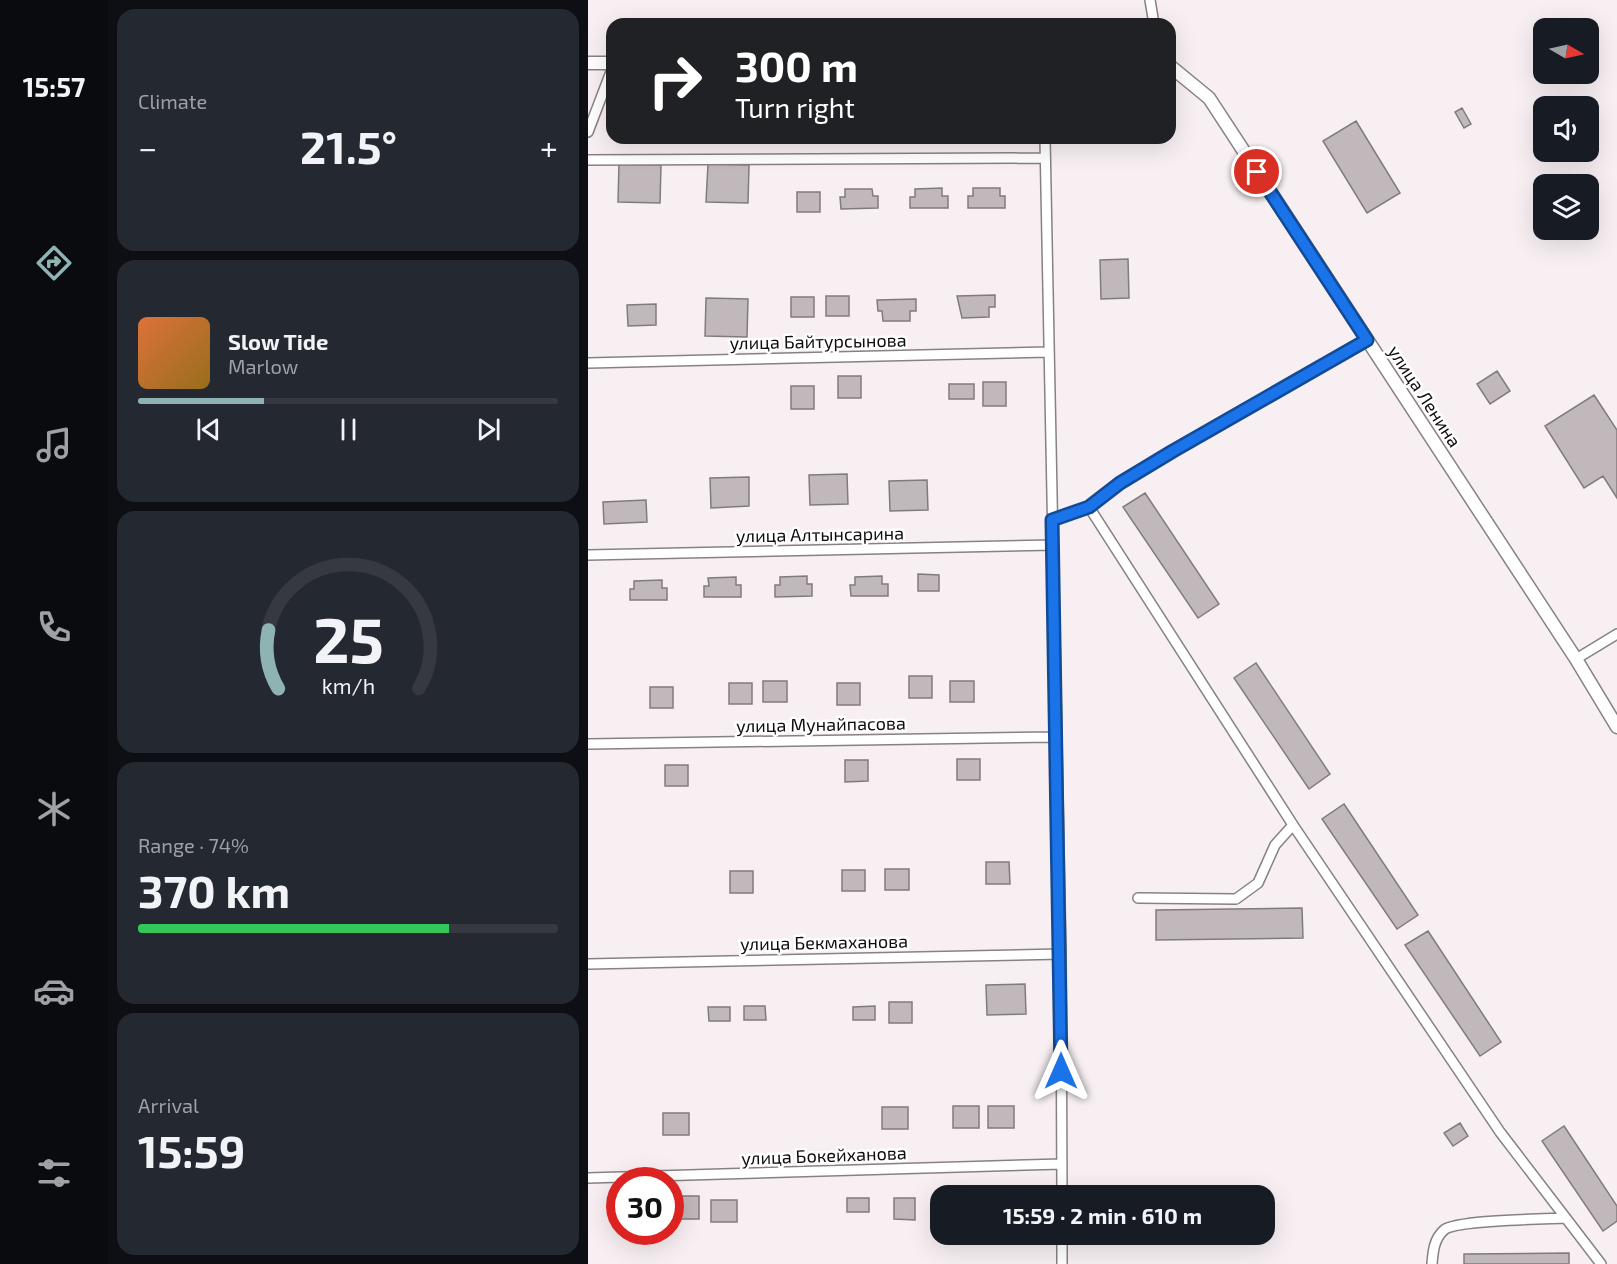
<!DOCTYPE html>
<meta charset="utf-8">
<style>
:root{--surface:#171b24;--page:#242831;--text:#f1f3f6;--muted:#9ea1a6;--line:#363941;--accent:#8fb3b2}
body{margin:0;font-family:"Exo 2",sans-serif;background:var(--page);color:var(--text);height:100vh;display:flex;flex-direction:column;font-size:22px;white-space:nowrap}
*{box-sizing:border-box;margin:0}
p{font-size:20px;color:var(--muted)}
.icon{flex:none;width:33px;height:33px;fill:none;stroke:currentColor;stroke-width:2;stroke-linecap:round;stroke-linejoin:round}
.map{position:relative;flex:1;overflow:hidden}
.details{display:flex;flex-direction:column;gap:9px;padding:9px;background:#0d0f14;width:480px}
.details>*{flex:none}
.guide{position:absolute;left:18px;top:18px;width:570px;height:126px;border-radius:18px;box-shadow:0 6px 24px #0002;background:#202124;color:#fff;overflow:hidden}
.needle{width:39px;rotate:99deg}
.fabs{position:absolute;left:945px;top:18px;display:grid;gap:12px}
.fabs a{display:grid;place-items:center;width:66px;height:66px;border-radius:12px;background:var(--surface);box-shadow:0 6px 24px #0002;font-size:30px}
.speed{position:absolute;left:18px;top:1167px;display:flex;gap:12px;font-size:30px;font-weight:700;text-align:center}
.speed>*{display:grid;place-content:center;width:78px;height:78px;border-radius:50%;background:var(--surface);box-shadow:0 6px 24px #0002;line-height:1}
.speed .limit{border:9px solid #d22;background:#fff;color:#111}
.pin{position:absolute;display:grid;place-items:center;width:51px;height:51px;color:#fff;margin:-26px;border:3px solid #fff;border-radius:50%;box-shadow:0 2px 6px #0007}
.me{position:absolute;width:66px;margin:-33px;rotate:0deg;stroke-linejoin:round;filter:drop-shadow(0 0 4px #0008)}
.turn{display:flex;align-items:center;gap:21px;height:126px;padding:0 30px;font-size:27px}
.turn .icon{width:78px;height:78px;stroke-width:2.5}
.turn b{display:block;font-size:42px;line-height:51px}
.big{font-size:45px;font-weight:700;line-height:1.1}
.details .card{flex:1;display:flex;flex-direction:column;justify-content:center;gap:9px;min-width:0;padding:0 21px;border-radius:18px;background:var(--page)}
.details .dial{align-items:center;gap:0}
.dial svg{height:156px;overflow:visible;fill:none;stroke:var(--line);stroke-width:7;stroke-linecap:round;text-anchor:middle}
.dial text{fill:var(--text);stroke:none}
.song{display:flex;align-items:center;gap:18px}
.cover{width:72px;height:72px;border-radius:9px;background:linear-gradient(135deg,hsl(20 70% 55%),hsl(40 70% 35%))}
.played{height:6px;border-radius:3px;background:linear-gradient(90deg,var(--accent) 30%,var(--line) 30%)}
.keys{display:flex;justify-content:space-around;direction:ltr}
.heat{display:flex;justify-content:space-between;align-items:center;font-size:33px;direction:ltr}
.charge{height:9px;border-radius:4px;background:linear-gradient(90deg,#34c759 74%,var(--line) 0)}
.trip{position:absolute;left:342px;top:1185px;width:345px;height:60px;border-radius:18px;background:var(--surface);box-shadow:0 6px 24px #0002;font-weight:700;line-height:60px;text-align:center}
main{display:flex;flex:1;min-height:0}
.dock{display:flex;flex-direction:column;width:108px;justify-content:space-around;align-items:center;background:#090b0e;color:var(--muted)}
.dock .icon{width:42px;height:42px}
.dock .active{color:var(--accent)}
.dock b{font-size:27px;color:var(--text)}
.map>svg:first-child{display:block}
.building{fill:#c0b8bb;stroke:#827b7e;stroke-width:1.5}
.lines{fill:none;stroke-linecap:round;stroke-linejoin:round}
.minor-casing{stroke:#888184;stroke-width:12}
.tertiary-casing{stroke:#888184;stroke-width:15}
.minor{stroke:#fff;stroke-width:9}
.tertiary{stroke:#fff;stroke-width:12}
.route-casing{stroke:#114b97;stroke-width:15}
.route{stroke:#1a73e8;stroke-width:10}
.labels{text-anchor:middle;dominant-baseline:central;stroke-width:5;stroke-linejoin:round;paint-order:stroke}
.street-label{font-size:18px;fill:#0e0c0d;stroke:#fff}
</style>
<main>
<nav class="dock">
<b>15:57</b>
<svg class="icon active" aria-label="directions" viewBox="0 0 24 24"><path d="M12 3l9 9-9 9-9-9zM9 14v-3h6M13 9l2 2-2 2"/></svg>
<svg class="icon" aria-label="music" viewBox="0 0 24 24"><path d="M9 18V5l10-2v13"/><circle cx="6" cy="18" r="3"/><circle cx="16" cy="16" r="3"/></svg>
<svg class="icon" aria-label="phone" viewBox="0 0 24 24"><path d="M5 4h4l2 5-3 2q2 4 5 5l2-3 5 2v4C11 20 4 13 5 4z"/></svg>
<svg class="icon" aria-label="climate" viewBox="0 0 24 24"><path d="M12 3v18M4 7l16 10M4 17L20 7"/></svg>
<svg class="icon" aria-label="car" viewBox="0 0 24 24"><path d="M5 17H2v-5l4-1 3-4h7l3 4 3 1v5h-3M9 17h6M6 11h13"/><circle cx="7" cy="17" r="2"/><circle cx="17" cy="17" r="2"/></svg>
<svg class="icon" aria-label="filters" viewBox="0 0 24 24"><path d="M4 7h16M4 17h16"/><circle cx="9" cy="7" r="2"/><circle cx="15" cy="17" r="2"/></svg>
</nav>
<section class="details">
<div class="card"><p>Climate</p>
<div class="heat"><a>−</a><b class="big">21.5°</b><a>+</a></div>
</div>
<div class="card">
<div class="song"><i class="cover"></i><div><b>Slow Tide</b><p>Marlow</p></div></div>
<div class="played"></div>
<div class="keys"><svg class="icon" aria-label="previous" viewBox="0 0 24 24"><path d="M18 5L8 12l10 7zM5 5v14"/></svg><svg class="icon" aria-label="pause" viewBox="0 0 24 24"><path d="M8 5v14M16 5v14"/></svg><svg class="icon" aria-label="next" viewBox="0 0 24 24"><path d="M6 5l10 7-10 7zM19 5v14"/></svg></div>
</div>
<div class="card dial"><svg viewBox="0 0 100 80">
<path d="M14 69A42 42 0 1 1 86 69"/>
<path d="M14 69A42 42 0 0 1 9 39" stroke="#8fb3b2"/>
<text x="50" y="56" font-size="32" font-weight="700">25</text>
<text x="50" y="72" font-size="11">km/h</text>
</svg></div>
<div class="card"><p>Range · 74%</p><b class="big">370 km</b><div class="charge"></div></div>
<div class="card"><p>Arrival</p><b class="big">15:59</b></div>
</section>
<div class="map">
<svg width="1029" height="1264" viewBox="0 0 1029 1264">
<rect width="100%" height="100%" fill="#f7eff2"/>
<path class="building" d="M874 108 883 124 876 128 867 112Z
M768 121 812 193 779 213 735 141Z
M31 164 73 165 72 203 30 202Z
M120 164 161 165 160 203 118 202Z
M354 188V196H360V208H322V197H327V189Z
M385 188H412V196H417V208H380V196H385Z
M257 189H284L285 196H290V208L253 209 252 197H257Z
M209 192H232V212H209Z
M540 259 541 298 513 299 512 260Z
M407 295V307H401V317L374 318 369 296Z
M238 296H261V316H238Z
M203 297H226V317H203Z
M118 298 160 299 159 337 117 336Z
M328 299V311H322V321H295L294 311H290L289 300Z
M68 304V325L40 326 39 305Z
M909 371 922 391 902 404 889 384Z
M250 376H273V398H250Z
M395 382H418V406H395Z
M361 384H386V399H361Z
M203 386H226V409H203Z
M1006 395 1029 430V498L1015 476 996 488 957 426Z
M259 474 260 504 222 505 221 475Z
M161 477V506L123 508 122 478Z
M339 480 340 510 302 511 301 481Z
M557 493 631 604 610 618 535 507Z
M58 500 59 522 16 524 15 502Z
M330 574 351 575V591H330Z
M219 576V584H224V596L187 597V585H192V577Z
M294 576V584H300V596H263L262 585H267V577Z
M148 577V585H153V597H116V586H121L120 578Z
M74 580V588H79V600H42V589H46V581Z
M668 663 742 774 721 789 646 678Z
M321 676H344V698H321Z
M175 681H199V702H175Z
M362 681H386V702H362Z
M141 683H164V704H141Z
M249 683H272V705H249Z
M62 687H85V708H62Z
M369 759H392V780H369Z
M257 760H280V781L257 782Z
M77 765H100V786H77Z
M756 804 830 915 809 929 734 819Z
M398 862H421L422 884H398Z
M297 869H321V890H297Z
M254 870H277V891H254Z
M142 871H165V893H142Z
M714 908 715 938 568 940V910Z
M840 931 913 1042 892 1056 817 945Z
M437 984 438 1014 399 1015 398 985Z
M301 1002H324V1023H301Z
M156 1006H177L178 1020H156Z
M287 1006V1020H265V1007Z
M120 1007H142V1021H121Z
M365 1106H391V1128H365Z
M400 1106H426V1128H400Z
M294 1107H320V1129H294Z
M75 1113H101V1135H75Z
M872 1123 880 1136 865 1146 856 1133Z
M976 1126 1029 1206V1221L1015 1231 954 1141Z
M371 1187H397V1196H371Z
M85 1196H111V1219H85Z
M259 1198H281V1212H259Z
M306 1198H327V1220L306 1219Z
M123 1200H149V1222H123Z
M981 1253V1264H876V1254Z"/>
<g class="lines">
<g class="minor-casing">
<path id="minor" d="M562 0 566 24
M0 132 24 69
M457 138 473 954 474 1196
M0 160 457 158
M0 363 461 352
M501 507 705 825 912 1132 1013 1264
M464 520 501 507 532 483 585 451 779 340
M0 555 464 545
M988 659 1029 634
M0 744 467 737
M550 898 648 899 670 883 687 845 705 825
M0 964 473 954
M0 1178 474 1164
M474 1234V1264
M844 1264C845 1251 846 1239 856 1230 867 1220 958 1219 978 1218"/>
</g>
<g class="tertiary-casing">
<path id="tertiary" d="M0 63H24
M582 66 621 98 988 659 1029 727"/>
</g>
<use href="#minor" class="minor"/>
<use href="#tertiary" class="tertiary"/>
</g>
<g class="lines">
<g class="route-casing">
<path id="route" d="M473 1071 464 520 501 507 532 483 585 451 779 340 669 172"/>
</g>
<use href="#route" class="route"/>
</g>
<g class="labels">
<g class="street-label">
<text transform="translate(230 341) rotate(-1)">улица Байтурсынова</text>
<text transform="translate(837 396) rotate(57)">улица Ленина</text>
<text transform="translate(232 534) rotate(-1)">улица Алтынсарина</text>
<text transform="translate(233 724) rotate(-1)">улица Мунайпасова</text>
<text transform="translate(236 942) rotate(-1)">улица Бекмаханова</text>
<text transform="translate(236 1155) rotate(-2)">улица Бокейханова</text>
</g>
</g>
</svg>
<div class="fabs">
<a><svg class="needle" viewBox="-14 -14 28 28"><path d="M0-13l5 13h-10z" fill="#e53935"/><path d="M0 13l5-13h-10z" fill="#9ea1a6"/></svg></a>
<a><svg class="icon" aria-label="sound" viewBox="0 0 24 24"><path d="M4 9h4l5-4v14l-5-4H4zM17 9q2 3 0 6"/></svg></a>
<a><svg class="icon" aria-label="layers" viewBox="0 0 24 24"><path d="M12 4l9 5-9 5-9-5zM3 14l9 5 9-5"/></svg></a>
</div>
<div class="speed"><div class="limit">30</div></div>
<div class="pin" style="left:669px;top:172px;background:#d93025"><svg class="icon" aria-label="arrive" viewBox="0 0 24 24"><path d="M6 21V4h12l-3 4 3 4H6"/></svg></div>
<svg class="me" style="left:473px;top:1071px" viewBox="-20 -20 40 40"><path d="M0-17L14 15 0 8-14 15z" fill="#1a73e8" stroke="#fff" stroke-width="4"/></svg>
<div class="trip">15:59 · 2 min · 610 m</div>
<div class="guide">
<div class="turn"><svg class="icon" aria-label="right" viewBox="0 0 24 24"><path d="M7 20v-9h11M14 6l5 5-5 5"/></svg><div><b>300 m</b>Turn right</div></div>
</div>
</div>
</main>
